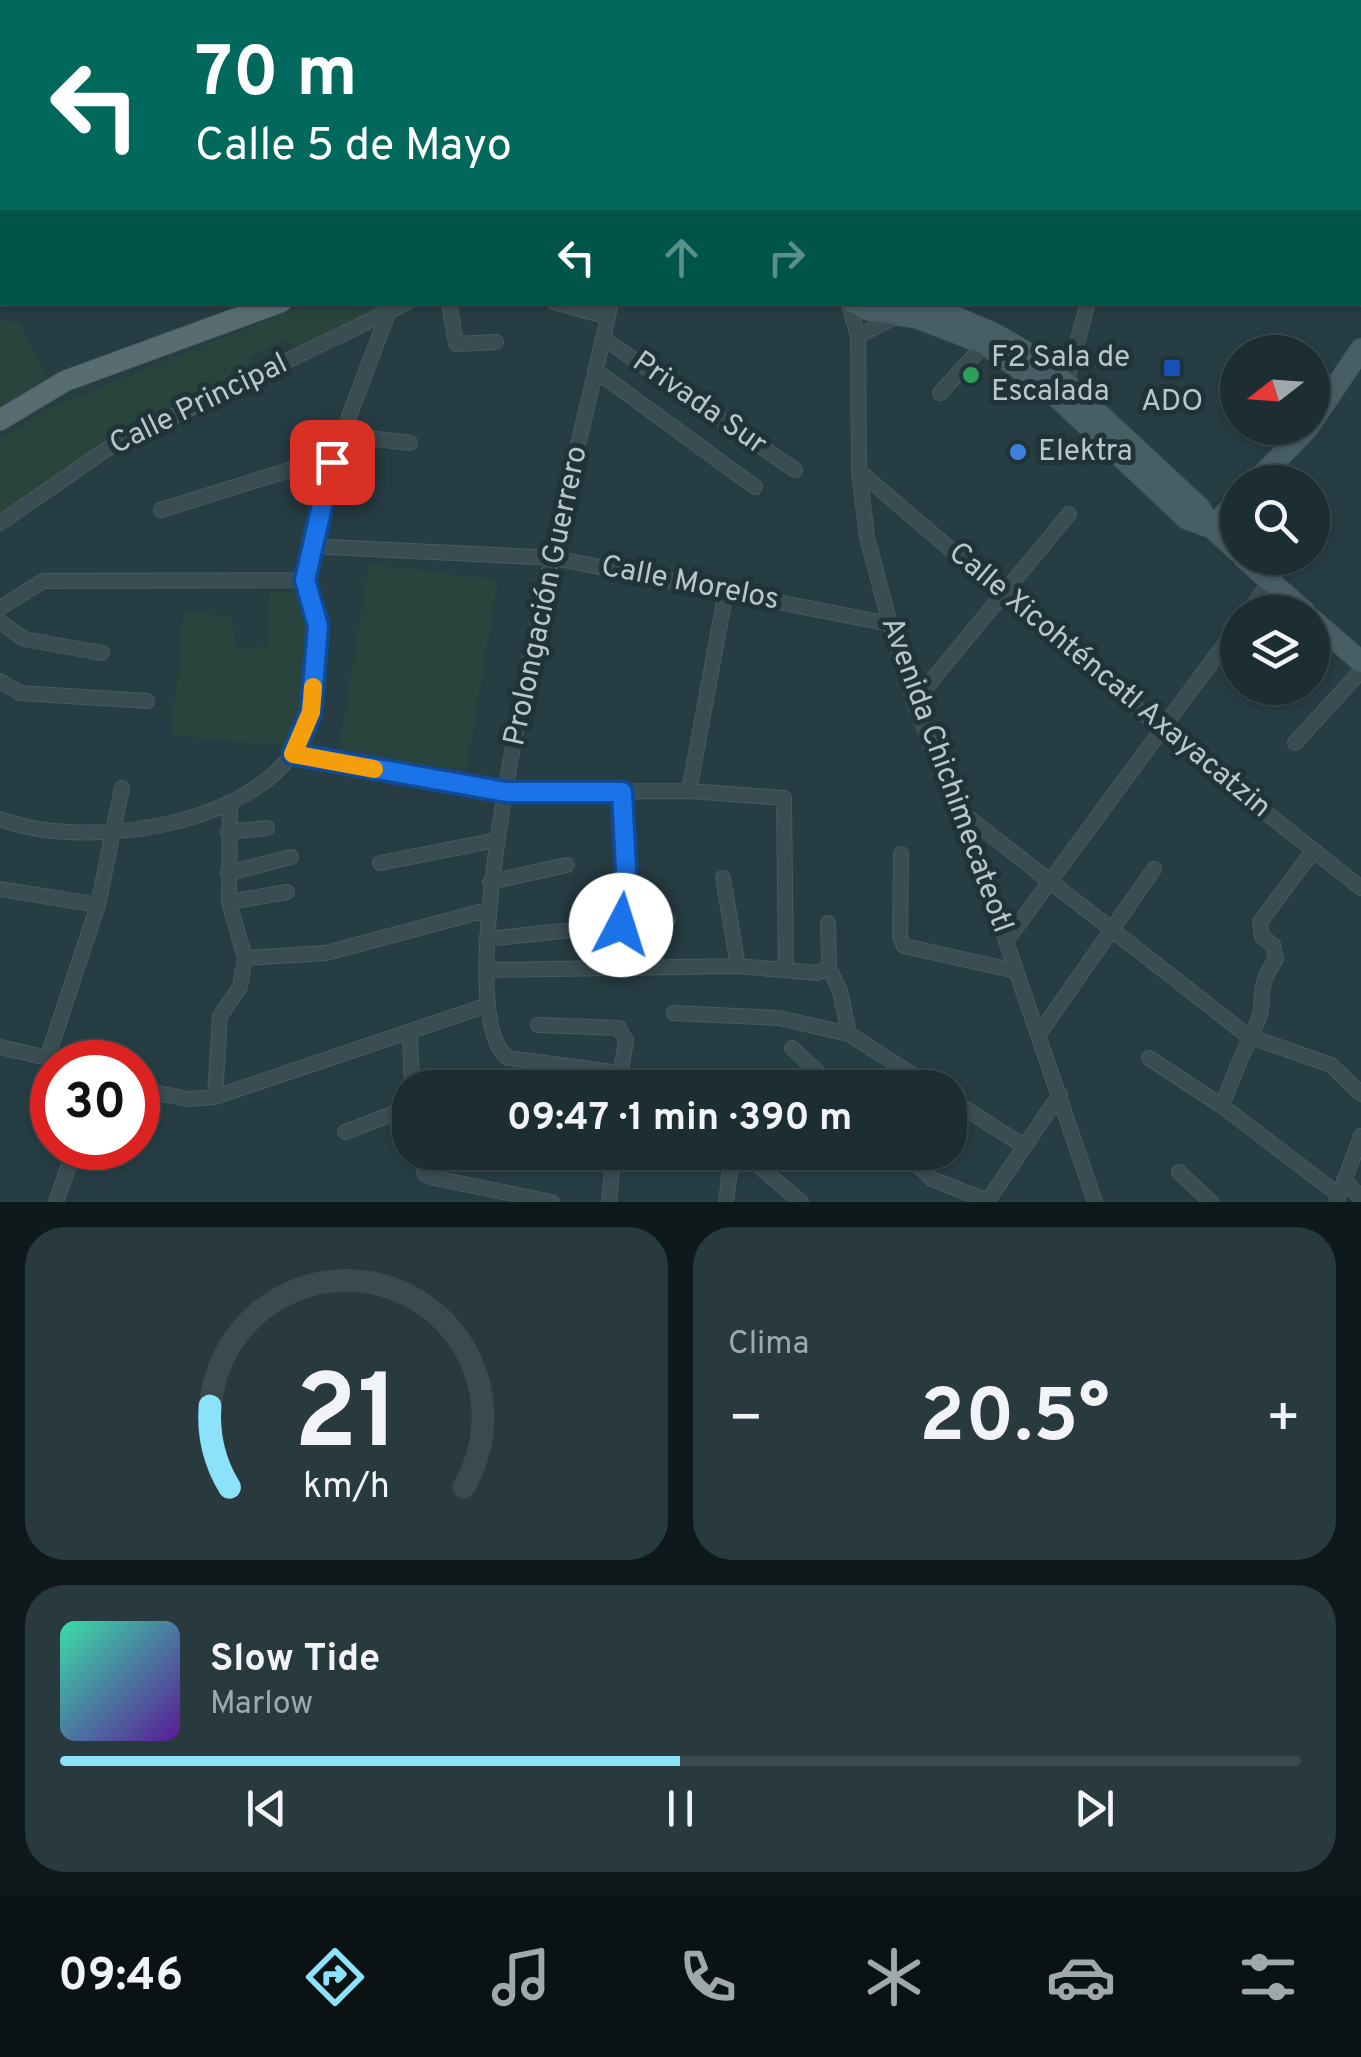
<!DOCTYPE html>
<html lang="es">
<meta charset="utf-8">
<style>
:root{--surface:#1c2e32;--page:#293a3e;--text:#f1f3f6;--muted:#a0a8ac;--line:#3a4a4d;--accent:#8de2fb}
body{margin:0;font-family:Overpass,sans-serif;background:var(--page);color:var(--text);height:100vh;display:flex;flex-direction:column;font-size:38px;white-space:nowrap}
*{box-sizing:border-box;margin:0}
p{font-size:32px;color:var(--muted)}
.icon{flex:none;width:55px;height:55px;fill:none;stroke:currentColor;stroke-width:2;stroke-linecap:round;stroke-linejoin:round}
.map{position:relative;height:1202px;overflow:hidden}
.details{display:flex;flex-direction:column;gap:25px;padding:25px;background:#0f191c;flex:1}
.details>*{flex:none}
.banner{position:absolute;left:0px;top:0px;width:1362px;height:305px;box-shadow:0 2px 8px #0004,0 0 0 2px var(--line);background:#00695c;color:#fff;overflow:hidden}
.needle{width:65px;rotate:253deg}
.fabs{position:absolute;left:1220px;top:335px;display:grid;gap:20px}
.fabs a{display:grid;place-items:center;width:110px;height:110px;border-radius:50%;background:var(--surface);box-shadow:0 2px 8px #0004,0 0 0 2px var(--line);font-size:50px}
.speed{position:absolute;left:30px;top:1040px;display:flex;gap:20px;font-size:50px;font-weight:700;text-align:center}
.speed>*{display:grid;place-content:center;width:130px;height:130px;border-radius:50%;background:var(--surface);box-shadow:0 2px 8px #0004,0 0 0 2px var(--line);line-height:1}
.speed .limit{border:15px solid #d22;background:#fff;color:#111}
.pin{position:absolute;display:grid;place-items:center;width:85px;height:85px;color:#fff;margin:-42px;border-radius:20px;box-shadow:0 5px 15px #0006}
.me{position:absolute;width:110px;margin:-55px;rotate:5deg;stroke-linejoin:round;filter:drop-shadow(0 0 8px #0008)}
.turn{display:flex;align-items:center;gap:35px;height:210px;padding:0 30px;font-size:45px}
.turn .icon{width:130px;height:130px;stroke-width:2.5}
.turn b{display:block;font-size:70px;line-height:85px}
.lanes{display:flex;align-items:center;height:95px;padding:0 30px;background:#0003;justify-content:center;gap:50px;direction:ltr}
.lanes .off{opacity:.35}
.big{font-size:75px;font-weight:700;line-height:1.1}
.details .tile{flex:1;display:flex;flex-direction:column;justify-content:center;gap:15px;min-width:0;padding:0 35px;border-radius:40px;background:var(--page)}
.details .dial{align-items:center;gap:0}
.dial svg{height:260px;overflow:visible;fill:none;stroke:var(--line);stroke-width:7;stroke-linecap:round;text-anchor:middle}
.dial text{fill:var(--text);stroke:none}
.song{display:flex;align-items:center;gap:30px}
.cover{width:120px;height:120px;border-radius:15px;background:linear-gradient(135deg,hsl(160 70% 55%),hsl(270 70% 35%))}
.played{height:10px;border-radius:5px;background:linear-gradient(90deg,var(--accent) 50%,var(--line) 50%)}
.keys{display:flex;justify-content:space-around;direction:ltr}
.heat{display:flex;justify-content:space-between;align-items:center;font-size:55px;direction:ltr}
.details .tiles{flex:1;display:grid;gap:25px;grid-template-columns:1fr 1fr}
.tile:last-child{grid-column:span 2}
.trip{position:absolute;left:392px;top:1070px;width:575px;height:100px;border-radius:40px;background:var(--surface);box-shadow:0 2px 8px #0004,0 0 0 2px var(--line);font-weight:700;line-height:100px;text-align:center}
.tabs{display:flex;height:160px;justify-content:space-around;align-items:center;background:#0b1214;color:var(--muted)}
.tabs .icon{width:70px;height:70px}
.tabs .selected{color:var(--accent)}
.tabs b{font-size:45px;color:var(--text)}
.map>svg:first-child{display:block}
.green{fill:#28443c}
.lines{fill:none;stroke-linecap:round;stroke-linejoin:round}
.river{stroke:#183942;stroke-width:25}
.minor-casing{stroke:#475a5f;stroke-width:16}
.tertiary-casing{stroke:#475a5f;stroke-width:20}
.secondary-casing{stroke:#475a5f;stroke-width:22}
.primary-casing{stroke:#475a5f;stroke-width:22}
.minor{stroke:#3a4d52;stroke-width:14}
.tertiary{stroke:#3a4d52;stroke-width:18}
.secondary{stroke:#485e65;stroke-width:20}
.primary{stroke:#586d72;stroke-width:20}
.route-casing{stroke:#114b97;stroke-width:25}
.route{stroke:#1a73e8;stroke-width:18}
.slow{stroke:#f59e0b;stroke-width:18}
.transit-dot{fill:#1a4fb4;stroke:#1f3338;stroke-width:4}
.leisure-dot{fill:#2e9e5b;stroke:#1f3338;stroke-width:4}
.shop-dot{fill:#3f7fe0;stroke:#1f3338;stroke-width:4}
.labels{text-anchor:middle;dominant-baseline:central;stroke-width:10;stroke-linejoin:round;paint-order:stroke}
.poi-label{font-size:30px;fill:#b7c7cc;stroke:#1f3338;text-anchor:start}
.street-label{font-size:30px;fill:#b7c7cc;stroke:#1f3338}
</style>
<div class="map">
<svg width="1361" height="1202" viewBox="0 0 1361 1202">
<rect width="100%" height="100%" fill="#263d43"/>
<path class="green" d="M309 303H392L298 349 286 340 251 357 244 377 102 446 0 514V439L46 409Z
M0 321 20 323 47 377 0 408Z
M369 564 498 580 467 770 338 754Z
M270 592H297L312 618 305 700 295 747 171 735 184 611 233 617 235 649 268 646Z"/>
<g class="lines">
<path class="river" d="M56 2 57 0
M0 76 2 74"/>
<g class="minor-casing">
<path id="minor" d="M555 0 565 2
M1173 0 1175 2
M80 2V0
M194 2 195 0
M448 2V0
M1322 2 1331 0
M1360 121H1361
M0 122 2 120
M0 195H2
M449 302 456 344 496 342
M554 302 608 317
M611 302C590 411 429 999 508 1058L620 1073
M848 302 858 336 859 471 867 537 890 624 914 702 1006 941 1095 1202
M858 336 897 316
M603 338 795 470
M595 370 755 487
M1065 388 1088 302
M940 393 985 344
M343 435 410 443
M859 471 1162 730 1361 888
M161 510 302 466 333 462
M0 523 107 449 408 302
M309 546 554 558 890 624
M0 608 43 581 305 580
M1248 612 1270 582
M0 622 24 639 102 653
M0 681 20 693 147 701
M914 702 1069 514
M1295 743 1361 671
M293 754 505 792 689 791 784 798 786 970
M689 791 726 591
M960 811 1248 1036 1331 1065 1361 1094
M0 819C91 853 291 825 312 708 316 684 321 649 318 625 314 592 302 579 310 543 328 464 360 389 388 313
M228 832 267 828
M901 854 900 936 904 946 1016 971
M380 863 497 840
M228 873 291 857
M723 878 738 966
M490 882 567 865
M0 889 98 905
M229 902 287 892
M621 925 626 869 622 792
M486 939 668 920
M1006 941 1238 626
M245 958 326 953 487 910
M829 968 840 991 849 1034
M486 970 738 966 817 973 829 968 828 923
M674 1013 779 1018 849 1034 933 1088
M538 1025 619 1028 626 1041 618 1088
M1039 1034 1154 869
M410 1035 412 1088
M0 1047 66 1062
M792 1048 835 1088
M48 1056 98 905 122 788
M1149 1058 1222 1106 1339 1195
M138 1089 188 1099 215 1097 485 1006
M215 1097 220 1016 240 987 245 958 229 902 230 802
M950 1099 1024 1146
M1222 1106C1233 1078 1243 1051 1256 1025 1268 1001 1253 991 1276 959L1273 945 1262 937 1260 922 1313 851
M345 1132 410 1107
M419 1152 425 1174 434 1178 552 1202
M904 1152 932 1179 988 1201
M708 1153 748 1157 801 1202
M1179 1172 1211 1202
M1344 1180 1361 1198
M1337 1201 1361 1136
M56 1202 75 1148
M609 1202 614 1152
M726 1202 732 1154
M987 1202 1060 1094"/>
</g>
<g class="tertiary-casing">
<path id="tertiary" d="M13 2V0
M0 33 2 28"/>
</g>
<g class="secondary-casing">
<path id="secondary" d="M1348 0 1349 2
M912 2V0
M1360 47 1361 51
M1360 181 1361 182
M852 302 868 310 917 318 985 344 1059 399 1187 519 1212 528
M921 302 993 333 1043 362 1199 507 1212 528 1238 552
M1312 422 1361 349
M1255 482 1308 428
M1212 528 1238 499
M1244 558 1305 612
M1312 619 1361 662"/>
</g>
<g class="primary-casing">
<path id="primary" d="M695 2 696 0
M0 420 65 381 281 302"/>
</g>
<use href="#minor" class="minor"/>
<use href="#tertiary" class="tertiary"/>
<use href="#secondary" class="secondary"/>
<use href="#primary" class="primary"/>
</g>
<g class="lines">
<g class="route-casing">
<path id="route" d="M332 462 305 580 318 626 311 712 293 754 506 792H622L626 868 621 925"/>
</g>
<use href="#route" class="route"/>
<path class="slow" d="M313 687 311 712 293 754 374 769"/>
</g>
<rect class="transit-dot" x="1162" y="358" width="20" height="20" rx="5"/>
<circle class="leisure-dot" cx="971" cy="375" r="10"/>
<circle class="shop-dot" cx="1018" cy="452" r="10"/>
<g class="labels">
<g class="poi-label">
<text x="991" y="358">F2 Sala de<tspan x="991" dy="34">Escalada</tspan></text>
<text x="1172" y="402" text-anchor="middle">ADO</text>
<text x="1038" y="452">Elektra</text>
</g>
<g class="street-label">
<text transform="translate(699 404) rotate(35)">Privada Sur</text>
<text transform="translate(199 405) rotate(-26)">Calle Principal</text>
<text transform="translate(690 584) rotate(11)">Calle Morelos</text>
<text transform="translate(547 596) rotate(-78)">Prolongación Guerrero</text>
<text transform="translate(1109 681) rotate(40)">Calle Xicohténcatl Axayacatzin</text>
<text transform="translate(946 775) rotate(70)">Avenida Chichimecateotl</text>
</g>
</g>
</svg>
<div class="fabs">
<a><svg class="needle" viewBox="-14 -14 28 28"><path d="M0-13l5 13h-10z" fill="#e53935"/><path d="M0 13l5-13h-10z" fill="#a0a8ac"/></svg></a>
<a><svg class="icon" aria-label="search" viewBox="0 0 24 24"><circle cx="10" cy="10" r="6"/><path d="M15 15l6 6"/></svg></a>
<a><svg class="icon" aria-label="layers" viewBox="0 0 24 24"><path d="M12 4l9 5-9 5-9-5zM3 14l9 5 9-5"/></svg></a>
</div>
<div class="speed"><div class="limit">30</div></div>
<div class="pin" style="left:332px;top:462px;background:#d93025"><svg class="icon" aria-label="arrive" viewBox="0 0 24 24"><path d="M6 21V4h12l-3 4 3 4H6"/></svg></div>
<svg class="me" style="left:621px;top:925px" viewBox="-20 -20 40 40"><circle r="19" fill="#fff"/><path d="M0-13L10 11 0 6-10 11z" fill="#1a73e8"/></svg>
<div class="trip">09:47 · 1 min · 390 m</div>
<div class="banner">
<div class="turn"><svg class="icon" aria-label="left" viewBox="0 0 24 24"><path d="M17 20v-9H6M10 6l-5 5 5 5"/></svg><div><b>70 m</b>Calle 5 de Mayo</div></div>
<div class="lanes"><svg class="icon" aria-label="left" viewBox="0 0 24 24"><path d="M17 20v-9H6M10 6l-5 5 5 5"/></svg><svg class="icon off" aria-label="ahead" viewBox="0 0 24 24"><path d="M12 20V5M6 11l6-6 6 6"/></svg><svg class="icon off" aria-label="right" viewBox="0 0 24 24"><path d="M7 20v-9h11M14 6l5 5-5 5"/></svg></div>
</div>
</div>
<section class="details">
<div class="tiles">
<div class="tile dial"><svg viewBox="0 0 100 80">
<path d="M14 69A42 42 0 1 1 86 69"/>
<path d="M14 69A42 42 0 0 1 8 44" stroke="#8de2fb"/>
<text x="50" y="56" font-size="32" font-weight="700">21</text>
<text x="50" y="72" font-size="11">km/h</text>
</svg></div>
<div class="tile"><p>Clima</p>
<div class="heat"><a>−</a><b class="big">20.5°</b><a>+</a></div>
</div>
<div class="tile">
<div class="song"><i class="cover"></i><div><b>Slow Tide</b><p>Marlow</p></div></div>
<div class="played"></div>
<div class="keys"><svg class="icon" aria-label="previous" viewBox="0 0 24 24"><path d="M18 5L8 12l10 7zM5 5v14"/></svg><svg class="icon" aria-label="pause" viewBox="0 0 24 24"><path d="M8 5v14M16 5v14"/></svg><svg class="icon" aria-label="next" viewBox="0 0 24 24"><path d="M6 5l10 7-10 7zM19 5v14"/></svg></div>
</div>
</div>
</section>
<nav class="tabs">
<b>09:46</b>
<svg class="icon selected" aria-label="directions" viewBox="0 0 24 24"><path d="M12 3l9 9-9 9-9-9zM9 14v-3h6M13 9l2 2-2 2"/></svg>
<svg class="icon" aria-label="music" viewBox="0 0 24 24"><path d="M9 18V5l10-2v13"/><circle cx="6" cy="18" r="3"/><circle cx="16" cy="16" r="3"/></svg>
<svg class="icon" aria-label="phone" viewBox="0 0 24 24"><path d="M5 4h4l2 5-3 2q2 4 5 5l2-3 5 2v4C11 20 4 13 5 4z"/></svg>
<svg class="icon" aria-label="climate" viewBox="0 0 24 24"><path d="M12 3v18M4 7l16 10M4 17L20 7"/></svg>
<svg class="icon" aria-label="car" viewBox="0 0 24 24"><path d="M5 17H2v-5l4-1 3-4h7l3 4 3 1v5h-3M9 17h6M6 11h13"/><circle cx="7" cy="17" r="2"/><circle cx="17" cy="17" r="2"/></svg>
<svg class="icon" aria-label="filters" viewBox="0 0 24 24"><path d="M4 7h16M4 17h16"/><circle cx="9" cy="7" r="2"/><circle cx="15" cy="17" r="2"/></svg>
</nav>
